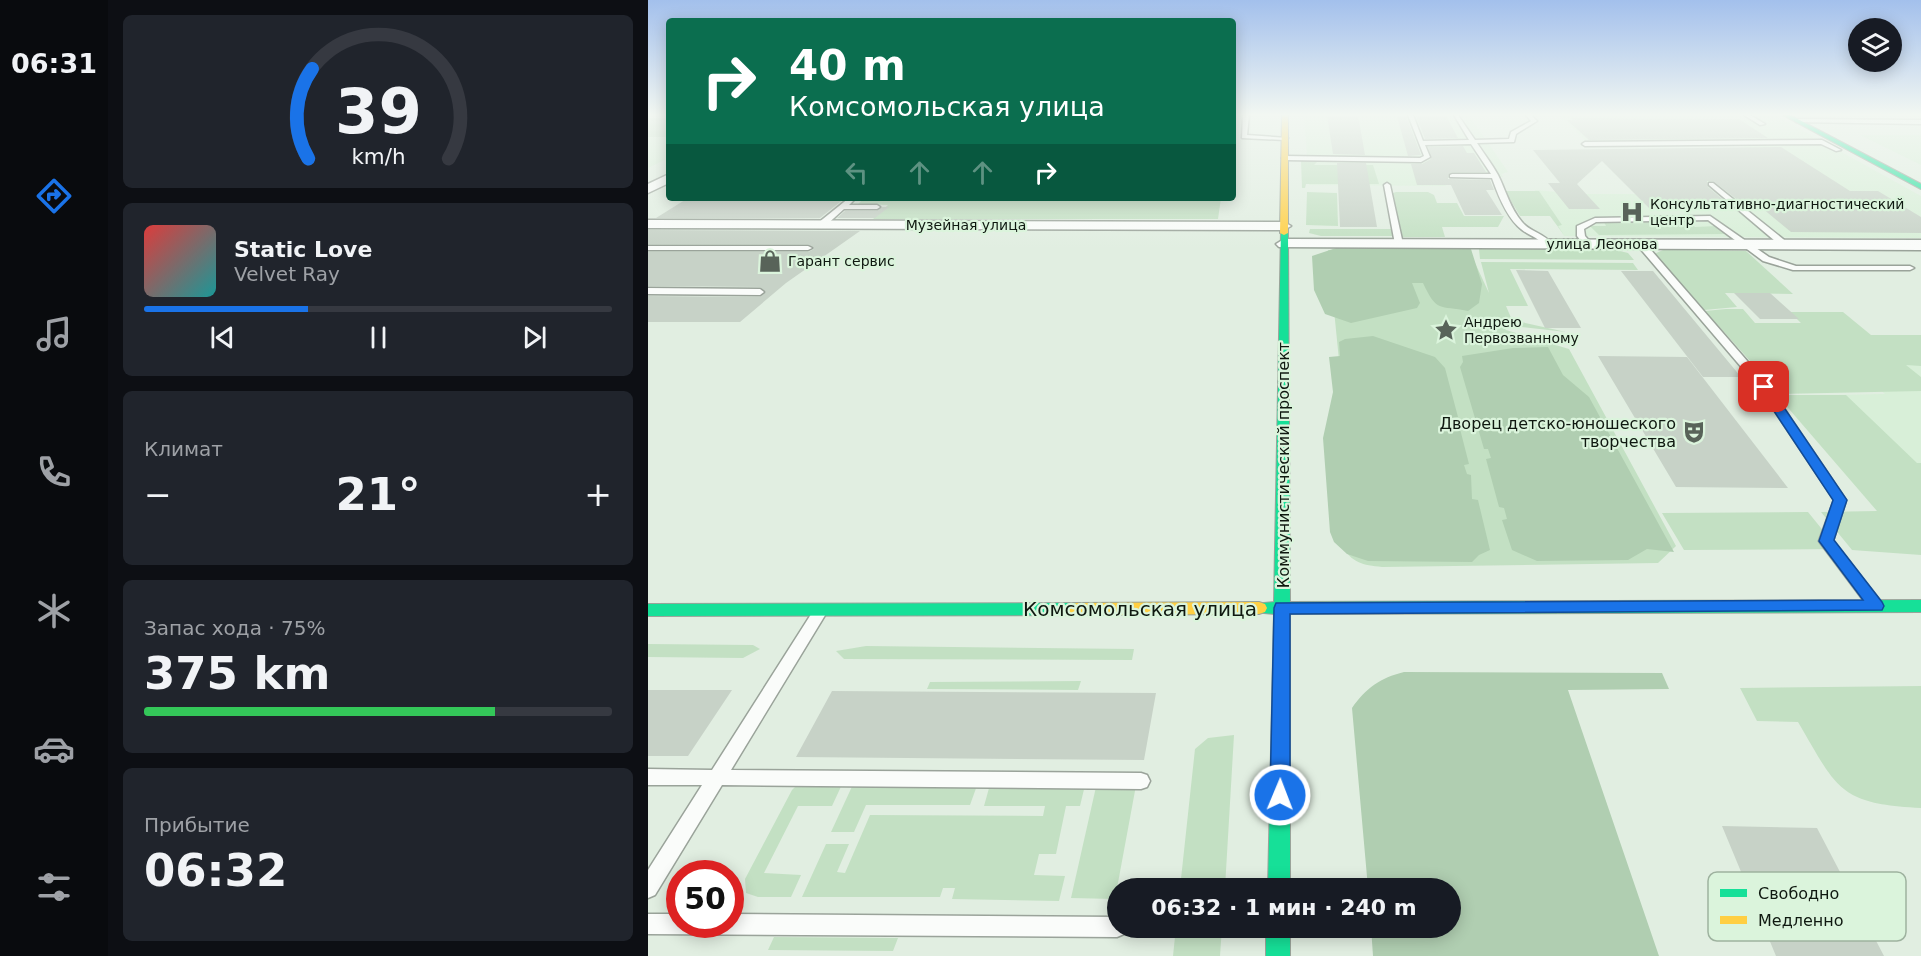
<!DOCTYPE html>
<html lang="ru">
<meta charset="utf-8">
<style>
:root{--surface:#171b24;--page:#20242c;--text:#f1f3f6;--muted:#9ea1a6;--line:#363941;--accent:#1a73e8}
body{margin:0;font-family:"DejaVu Sans",sans-serif;background:var(--page);color:var(--text);height:100vh;display:flex;flex-direction:column;font-size:22px;white-space:nowrap}
*{box-sizing:border-box;margin:0}
p{font-size:20px;color:var(--muted)}
.icon{flex:none;width:33px;height:33px;fill:none;stroke:currentColor;stroke-width:2;stroke-linecap:round;stroke-linejoin:round}
.map{position:relative;flex:1;overflow:hidden}
.sheet{display:flex;flex-direction:column;gap:15px;padding:15px;background:#0d0f14;width:540px}
.sheet>*{flex:none}
.hud{position:absolute;left:18px;top:18px;width:570px;height:183px;border-radius:6px;box-shadow:0 3px 15px #0003;background:#0b6e4f;color:#fff;overflow:hidden}
.fabs{position:absolute;left:1200px;top:18px;display:grid;gap:12px}
.fabs a{display:grid;place-items:center;width:54px;height:54px;border-radius:50%;background:var(--surface);box-shadow:0 3px 15px #0003;font-size:30px}
.speed{position:absolute;left:18px;top:860px;display:flex;gap:12px;font-size:30px;font-weight:700;text-align:center}
.speed>*{display:grid;place-content:center;width:78px;height:78px;border-radius:50%;background:var(--surface);box-shadow:0 3px 15px #0003;line-height:1}
.speed .limit{border:9px solid #d22;background:#fff;color:#111}
.pin{position:absolute;display:grid;place-items:center;width:51px;height:51px;color:#fff;margin:-26px;border-radius:12px;box-shadow:0 3px 9px #0006}
.me{position:absolute;width:66px;margin:-33px;rotate:1deg;stroke-linejoin:round;filter:drop-shadow(0 0 4px #0008)}
.turn{display:flex;align-items:center;gap:21px;height:126px;padding:0 24px;font-size:27px}
.turn .icon{width:78px;height:78px;stroke-width:2.5}
.turn b{display:block;font-size:42px;line-height:51px}
.lanes{display:flex;align-items:center;height:57px;padding:0 24px;background:#0003;justify-content:center;gap:30px;direction:ltr}
.lanes .off{opacity:.35}
.big{font-size:45px;font-weight:700;line-height:1.1}
.sheet .widget{flex:1;display:flex;flex-direction:column;justify-content:center;gap:9px;min-width:0;padding:0 21px;border-radius:9px;background:var(--page)}
.sheet .dial{align-items:center;gap:0}
.dial svg{height:156px;overflow:visible;fill:none;stroke:var(--line);stroke-width:7;stroke-linecap:round;text-anchor:middle}
.dial text{fill:var(--text);stroke:none}
.song{display:flex;align-items:center;gap:18px}
.cover{width:72px;height:72px;border-radius:9px;background:linear-gradient(135deg,hsl(0 70% 55%),hsl(180 70% 35%))}
.played{height:6px;border-radius:3px;background:linear-gradient(90deg,var(--accent) 35%,var(--line) 35%)}
.keys{display:flex;justify-content:space-around;direction:ltr}
.heat{display:flex;justify-content:space-between;align-items:center;font-size:33px;direction:ltr}
.charge{height:9px;border-radius:4px;background:linear-gradient(90deg,#34c759 75%,var(--line) 0)}
.trip{position:absolute;left:459px;top:878px;width:354px;height:60px;border-radius:30px;background:var(--surface);box-shadow:0 3px 15px #0003;font-weight:700;line-height:60px;text-align:center}
main{display:flex;flex:1;min-height:0}
.dock{display:flex;flex-direction:column;width:108px;justify-content:space-around;align-items:center;background:#090b0e;color:var(--muted)}
.dock .icon{width:42px;height:42px}
.dock .selected{color:var(--accent)}
.dock b{font-size:27px;color:var(--text)}
.map>svg:first-child{display:block}
.built{fill:#d8efd8}
.green{fill:#c3e0c3}
.forest{fill:#b0ceb1}
.building{fill:#c7d2c7}
.lines{fill:none;stroke-linecap:round;stroke-linejoin:round}
.lane-casing{stroke:#9aa39a;stroke-width:3}
.street-casing{stroke:#9aa39a;stroke-width:3}
.fast-casing{stroke:#9aa39a;stroke-width:2}
.slow-casing{stroke:#9aa39a;stroke-width:2}
.lane{fill:#fafcfa;fill-rule:evenodd}
.street{fill:#fafcfa;fill-rule:evenodd}
.fast{fill:#16e098;fill-rule:evenodd}
.slow{fill:#ffcf43;fill-rule:evenodd}
.route{fill:#1a73e8;stroke:#114b97;stroke-width:1.5}
.labels{text-anchor:middle;dominant-baseline:central;stroke-width:4.5;stroke-linejoin:round;paint-order:stroke}
.far-poi-label{font-size:14px;fill:#0f1810;stroke:#dbf4dc;text-anchor:start}
.far-street-label{font-size:14px;fill:#0f1810;stroke:#dbf4dc}
.poi-label{font-size:16px;fill:#0f1810;stroke:#dbf4dc;text-anchor:end}
.street-label{font-size:16px;fill:#0f1810;stroke:#dbf4dc}
.near-street-label{font-size:20px;fill:#0f1810;stroke:#dbf4dc}
.key{fill:#dbf4dc;stroke:#9eb29f;stroke-width:1.5}
.key-label{font-size:16px;fill:#0f1810}
</style>
<main>
<nav class="dock">
<b>06:31</b>
<svg class="icon selected" aria-label="directions" viewBox="0 0 24 24"><path d="M12 3l9 9-9 9-9-9zM9 14v-3h6M13 9l2 2-2 2"/></svg>
<svg class="icon" aria-label="music" viewBox="0 0 24 24"><path d="M9 18V5l10-2v13"/><circle cx="6" cy="18" r="3"/><circle cx="16" cy="16" r="3"/></svg>
<svg class="icon" aria-label="phone" viewBox="0 0 24 24"><path d="M5 4h4l2 5-3 2q2 4 5 5l2-3 5 2v4C11 20 4 13 5 4z"/></svg>
<svg class="icon" aria-label="climate" viewBox="0 0 24 24"><path d="M12 3v18M4 7l16 10M4 17L20 7"/></svg>
<svg class="icon" aria-label="car" viewBox="0 0 24 24"><path d="M5 17H2v-5l4-1 3-4h7l3 4 3 1v5h-3M9 17h6M6 11h13"/><circle cx="7" cy="17" r="2"/><circle cx="17" cy="17" r="2"/></svg>
<svg class="icon" aria-label="filters" viewBox="0 0 24 24"><path d="M4 7h16M4 17h16"/><circle cx="9" cy="7" r="2"/><circle cx="15" cy="17" r="2"/></svg>
</nav>
<section class="sheet">
<div class="widget dial"><svg viewBox="0 0 100 80">
<path d="M14 69A42 42 0 1 1 86 69"/>
<path d="M14 69A42 42 0 0 1 16 23" stroke="#1a73e8"/>
<text x="50" y="56" font-size="32" font-weight="700">39</text>
<text x="50" y="72" font-size="11">km/h</text>
</svg></div>
<div class="widget">
<div class="song"><i class="cover"></i><div><b>Static Love</b><p>Velvet Ray</p></div></div>
<div class="played"></div>
<div class="keys"><svg class="icon" aria-label="previous" viewBox="0 0 24 24"><path d="M18 5L8 12l10 7zM5 5v14"/></svg><svg class="icon" aria-label="pause" viewBox="0 0 24 24"><path d="M8 5v14M16 5v14"/></svg><svg class="icon" aria-label="next" viewBox="0 0 24 24"><path d="M6 5l10 7-10 7zM19 5v14"/></svg></div>
</div>
<div class="widget"><p>Климат</p>
<div class="heat"><a>−</a><b class="big">21°</b><a>+</a></div>
</div>
<div class="widget"><p>Запас хода · 75%</p><b class="big">375 km</b><div class="charge"></div></div>
<div class="widget"><p>Прибытие</p><b class="big">06:32</b></div>
</section>
<div class="map">
<svg width="1273" height="956" viewBox="0 0 1273 956">
<rect width="100%" height="100%" fill="#e1eee1"/>
<path class="built" d="M656 115H821L860 172 853 174 855 177 795 178 798 186 661 185Z
M912 115 1128 116 1273 196V238L916 236 887 190 931 194H1045L1027 177 1105 152 1089 143H940Z
M0 121H21V158L0 168Z
M1212 135H1273V165Z
M1273 338V537L1143 396 1237 394 1195 356Z"/>
<path class="green" d="M0 118H21V137H0Z
M666 160 670 161 666 165H725L731 184H658L657 188H654L653 161Z
M857 191H891L914 225 910 226 916 235 902 216H872Z
M659 192 689 193 690 226 658 225Z
M748 192H780L786 195 789 203H809L816 216H856L850 227H794L797 237H753L742 194Z
M216 198H573L570 219H225L240 205 210 204Z
M956 222H1041L1047 227 1069 226 1078 234 951 235 942 226H958Z
M662 229H743L745 236H673L661 233Z
M831 249 968 250 980 253 986 260 832 259Z
M680 250H821L841 293 833 262 985 263 990 270 862 269 880 306H858L864 320 918 332 855 325 858 330 921 349 1028 546 1010 563 734 567C715 565 703 563 694 545L691 360Z
M1015 250 1098 251 1145 294 1077 293 1089 307 1056 310 1006 254Z
M1078 309H1095L1107 323H1153L1142 312H1195L1223 335H1273V366L1258 365 1273 377V391L1132 394 1057 311Z
M1129 395H1198L1269 463H1273V555L1204 550 1173 512 1229 511Z
M1160 512 1190 549 1036 550 1014 513Z
M0 644 105 645 112 649 95 658 0 657Z
M218 646 486 649 484 660 196 659 188 651Z
M433 681 430 690 279 689 282 682Z
M1273 686V808C1190 804 1189 788 1150 722L1109 721 1092 688Z
M586 735 577 888H532L547 749 560 738Z
M197 778 184 806H150L116 873 153 875 143 897H110L98 893 97 879 144 790 148 786Z
M450 778 489 780 467 899 423 898Z
M207 780H331L322 805H218L206 832H183Z
M343 781H438L432 806H418L408 854H391L386 875 417 876 411 901 304 899 307 888H295L292 897H154L178 844H201L189 872 197 873 222 815 395 816 397 806H336Z
M528 927H574L572 956H525Z
M126 937 250 938 245 951 120 950Z"/>
<path class="forest" d="M688 248 823 249 834 284 831 303 820 311C791 305 789 313 775 283H764L772 303 769 308 703 323 677 314 666 290 664 256Z
M725 336 787 357 797 368 810 417 805 418 807 425H811L821 464 816 465 819 474 823 475 824 499 830 500 842 550 831 555 824 562 720 561 699 554 686 542 682 532 675 438 685 392 681 357 692 356 691 342 697 339Z
M900 347 915 375 941 397 1026 552 999 549 980 560 889 561 864 550 854 520 859 519 856 508 851 507 838 459 843 458 840 449H836L812 367 815 362 814 356 865 348Z
M756 672 1014 673 1021 689 920 690 1011 956H725L723 927H802V888H720L704 708C718 688 732 678 756 672Z"/>
<path class="building" d="M679 115H710L717 155 685 154Z
M749 116H758L773 155 760 156Z
M768 116H798L810 138 777 139Z
M923 118 1091 119 1120 138 941 140 919 120H925Z
M815 146 819 153H826L838 172H804L800 175V179L842 180 846 190H838L854 215H817L803 185H769L763 164H774L783 159 780 147Z
M1133 147 1202 191H1230L1273 217V233L1143 232 1114 208H1100L1065 181H1059L1060 187 1085 208 1002 209 954 161 929 184 952 209H921L900 183H912L885 150Z
M689 163H718L729 227H692Z
M40 198H197L172 218H8Z
M234 207H241L227 218H189L197 211H229Z
M0 230 212 231 138 283 92 322H0V296L112 297 118 292 112 287 0 286V252H160L166 249 160 244H0Z
M868 270 900 271 933 328H897Z
M973 271H1005L1093 377H1055Z
M1086 293H1122L1151 319H1112Z
M950 356 1039 357 1140 488 1028 487Z
M0 690H84L40 756H0Z
M184 691 508 693 496 760 148 757Z
M1074 826 1169 828 1236 956H1128Z"/>
<g class="lines">
<g class="lane-casing">
<path id="lane" d="M595 115H601L599 135 640 138 637 140 594 138Z
M760 115H765L775 141 821 140 806 115H810L827 140 861 139 863 132 883 121 878 115H883L889 121 868 134 866 142 829 143C836 154 844 164 850 175 858 191 862 208 874 222 882 232 896 233 904 244L903 246H897C890 237 881 236 873 229 859 218 850 195 844 178L802 177V175L804 174H843L823 144 777 145 782 157 773 162 637 160 634 158 637 156 772 158 776 156Z
M1096 115H1102L1117 124 1112 125Z
M1150 119 1273 120V124L1148 122Z
M1174 140 1193 150 1188 151 1173 144 937 146 934 144 937 142Z
M739 183 742 185 755 244 751 246 747 244 736 185Z
M1061 183H1065L1140 243V247H1134L1061 185Z
M201 198H208L201 205H229L232 207 229 209H196L176 227H170V223Z
M1062 216 1121 257 1148 266H1262L1266 268 1262 270H1145L1115 261 1060 220 948 222 936 229 937 236 944 244 943 246H937L929 236V226L947 218Z
M990 242H996L1120 385 1198 500 1185 541 1232 601 1234 605 1232 609 1227 610 1222 609 1171 541 1186 500 1112 389 990 246Z
M0 246H160L164 248 160 250H0Z
M0 288 112 289 116 292 112 295 0 294Z
M172 607 177 608 179 612 83 770 493 773 499 775 502 781 499 787 493 789 74 785 7 895 0 898V870L54 785H0V769L64 770 167 608Z
M0 914H32V924H82V914L469 917 470 927H479L476 934 469 937 0 934Z"/>
</g>
<g class="street-casing">
<path id="street" d="M21 174V183L0 193V184Z
M0 220 636 222 643 226 636 230 0 228Z
M636 239 1273 240V250L631 247 628 244Z"/>
</g>
<g class="fast-casing">
<path id="fast" d="M1135 115H1142L1273 184V189Z
M633 231 640 233 642 602 1273 600V612L642 614V888H620L626 614 605 612 603 608 605 604 626 602Z
M428 603 434 605 436 609 434 613 428 615 0 616V604Z
M618 927H642V956H618Z"/>
</g>
<g class="slow-casing">
<path id="slow" d="M634 115H640V233L636 235 632 233Z
M611 602 617 604 619 608 617 612 611 614 428 615 422 613 420 609 422 605 428 603Z"/>
</g>
<use href="#lane" class="lane"/>
<use href="#street" class="street"/>
<use href="#fast" class="fast"/>
<use href="#slow" class="slow"/>
</g>
<linearGradient id="sky" x2="0" y2="1"><stop stop-color="#a3c0ec"/><stop offset="0.46" stop-color="#f2f7f2"/><stop offset="1" stop-color="#f2f7f2" stop-opacity="0"/></linearGradient>
<rect width="1273" height="249" fill="url(#sky)"/>
<path class="route" d="M1112 384H1120L1199 500 1186 540 1234 602 1236 606 1234 610 642 614V795L639 802 632 804 625 802 622 795 626 608 628 603 1215 600 1171 541 1185 500 1110 387Z"/>
<defs>
<g id="hospital-bare" transform="scale(1.8)"><path d="M-5-5h3v3.5h4V-5h3V5h-3V1.5h-4V5h-3Z" fill="#586359" stroke="#dbf4dc" stroke-width="2.5" paint-order="stroke"/></g>
<g id="shop-bare" transform="scale(1.8)"><path d="M-5-2.5h2.3a2.7 3.5 0 0 1 5.4 0H5L5.5 6h-11ZM-1.5-2.5h3a1.5 2.3 0 0 0-3 0Z" fill="#586359" stroke="#dbf4dc" stroke-width="2.5" paint-order="stroke"/></g>
<g id="sight-bare" transform="scale(1.8)"><path d="M0-6L1.8-2.2L6-1.7L2.9 1.2L3.7 5.4L0 3.3L-3.7 5.4L-2.9 1.2L-6-1.7L-1.8-2.2Z" fill="#586359" stroke="#dbf4dc" stroke-width="2.5" paint-order="stroke"/></g>
<g id="theatre-bare" transform="scale(1.8)"><path d="M-5-5.5Q0-4 5-5.5V0Q5 5 0 6Q-5 5-5 0ZM-3.3-2.5H-1v1.5H-3.3ZM1-2.5H3.3v1.5H1ZM-2.8 1Q0 5.5 2.8 1Z" fill="#586359" stroke="#dbf4dc" stroke-width="2.5" paint-order="stroke"/></g>
</defs>
<g fill-rule="evenodd">
<use href="#hospital-bare" x="984" y="212"/>
<use href="#shop-bare" x="122" y="261"/>
<use href="#sight-bare" x="798" y="330"/>
<use href="#theatre-bare" x="1046" y="432"/>
</g>
<g class="labels">
<g class="far-poi-label">
<text x="1002" y="204">Консультативно-диагностический<tspan x="1002" dy="16">центр</tspan></text>
<text x="140" y="261">Гарант сервис</text>
<text x="816" y="322">Андрею<tspan x="816" dy="16">Первозванному</tspan></text>
</g>
<g class="far-street-label">
<text x="318" y="225">Музейная улица</text>
<text x="954" y="244">улица Леонова</text>
</g>
<g class="poi-label">
<text x="1028" y="423">Дворец детско-юношеского<tspan x="1028" dy="18">творчества</tspan></text>
</g>
<g class="street-label">
<text transform="translate(635 465) rotate(-90)">Коммунистический проспект</text>
</g>
<g class="near-street-label">
<text x="492" y="609">Комсомольская улица</text>
</g>
</g>
<rect x="1060" y="872" width="198" height="69" rx="9" class="key"/>
<rect x="1072" y="889" width="27" height="8" fill="#16e098"/>
<rect x="1072" y="916" width="27" height="8" fill="#ffcf43"/>
<g class="key-label">
<text x="1110" y="899">Свободно</text>
<text x="1110" y="926">Медленно</text>
</g>
</svg>
<div class="fabs">
<a><svg class="icon" aria-label="layers" viewBox="0 0 24 24"><path d="M12 4l9 5-9 5-9-5zM3 14l9 5 9-5"/></svg></a>
</div>
<div class="speed"><div class="limit">50</div></div>
<div class="pin" style="left:1116px;top:387px;background:#d93025"><svg class="icon" aria-label="arrive" viewBox="0 0 24 24"><path d="M6 21V4h12l-3 4 3 4H6"/></svg></div>
<svg class="me" style="left:632px;top:795px" viewBox="-20 -20 40 40"><circle r="17" fill="#1a73e8" stroke="#fff" stroke-width="3"/><path d="M0-11L8 9 0 5-8 9z" fill="#fff"/></svg>
<div class="trip">06:32 · 1 мин · 240 m</div>
<div class="hud">
<div class="turn"><svg class="icon" aria-label="right" viewBox="0 0 24 24"><path d="M7 20v-9h11M14 6l5 5-5 5"/></svg><div><b>40 m</b>Комсомольская улица</div></div>
<div class="lanes"><svg class="icon off" aria-label="left" viewBox="0 0 24 24"><path d="M17 20v-9H6M10 6l-5 5 5 5"/></svg><svg class="icon off" aria-label="ahead" viewBox="0 0 24 24"><path d="M12 20V5M6 11l6-6 6 6"/></svg><svg class="icon off" aria-label="ahead" viewBox="0 0 24 24"><path d="M12 20V5M6 11l6-6 6 6"/></svg><svg class="icon" aria-label="right" viewBox="0 0 24 24"><path d="M7 20v-9h11M14 6l5 5-5 5"/></svg></div>
</div>
</div>
</main>
